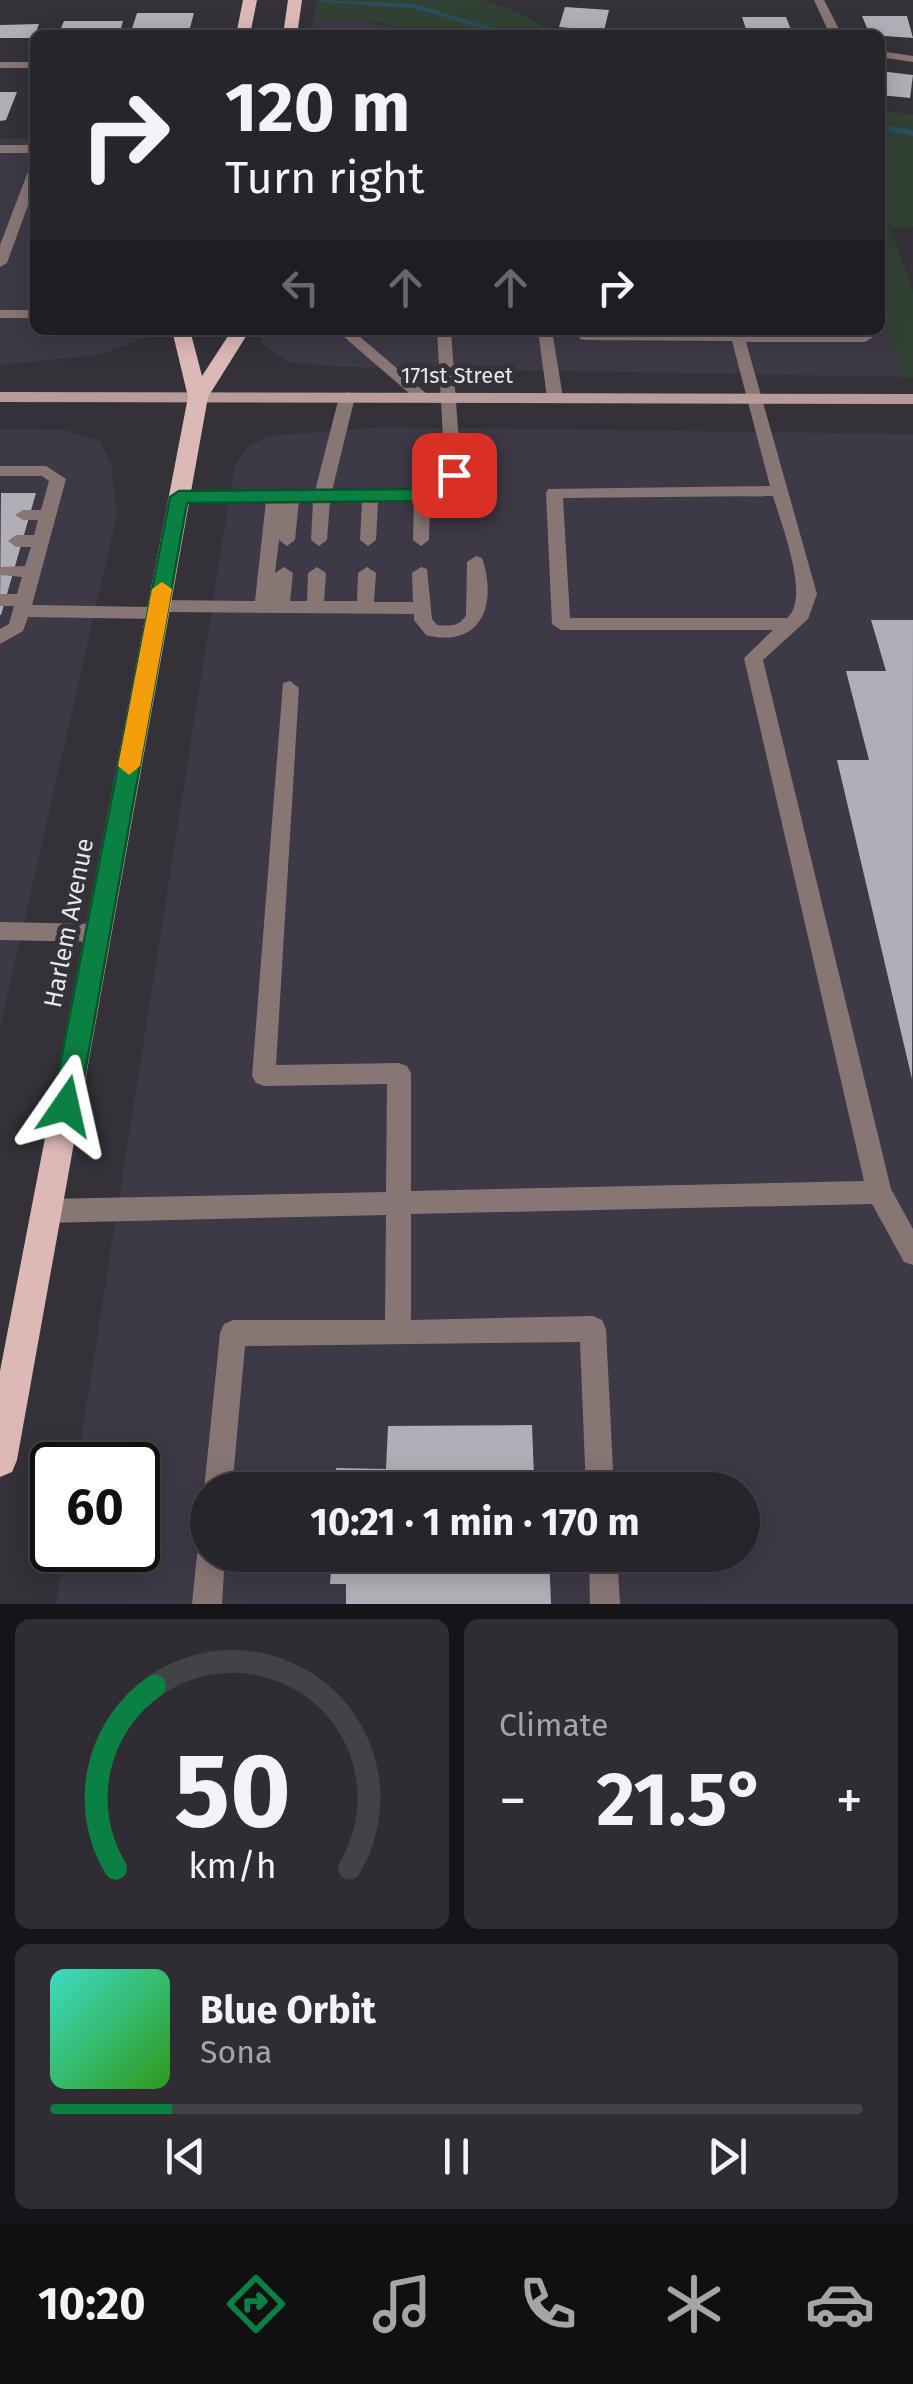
<!DOCTYPE html>
<meta charset="utf-8">
<style>
:root{--surface:#27252b;--page:#2f2d33;--text:#f1f3f6;--muted:#a4a5a9;--line:#434247;--accent:#0b8043}
body{margin:0;font-family:"Fira Sans",sans-serif;background:var(--page);color:var(--text);height:100vh;display:flex;flex-direction:column;font-size:38px;white-space:nowrap}
*{box-sizing:border-box;margin:0}
p{font-size:32px;color:var(--muted)}
.icon{flex:none;width:55px;height:55px;fill:none;stroke:currentColor;stroke-width:2;stroke-linecap:round;stroke-linejoin:round}
.map{position:relative;height:1604px;overflow:hidden}
.sheet{display:flex;flex-direction:column;gap:15px;padding:15px;background:#151418;flex:1}
.sheet>*{flex:none}
.guide{position:absolute;left:30px;top:30px;width:855px;height:305px;border-radius:15px;box-shadow:0 5px 25px #0003,0 0 0 2px var(--line);background:#27252b;color:var(--text);overflow:hidden}
.speed{position:absolute;left:30px;top:1442px;display:flex;gap:20px;font-size:50px;font-weight:700;text-align:center}
.speed>*{display:grid;place-content:center;width:130px;height:130px;border-radius:50%;background:var(--surface);box-shadow:0 5px 25px #0003,0 0 0 2px var(--line);line-height:1}
.speed .limit{border:5px solid #111;border-radius:15px;background:#fff;color:#111}
.pin{position:absolute;display:grid;place-items:center;width:85px;height:85px;color:#fff;margin:-42px;border-radius:20px;box-shadow:0 5px 15px #0006}
.me{position:absolute;width:110px;margin:-55px;rotate:11deg;stroke-linejoin:round;filter:drop-shadow(0 0 8px #0008)}
.turn{display:flex;align-items:center;gap:35px;height:210px;padding:0 30px;font-size:45px}
.turn .icon{width:130px;height:130px;stroke-width:2.5}
.turn b{display:block;font-size:70px;line-height:85px}
.lanes{display:flex;align-items:center;height:95px;padding:0 30px;background:#0003;justify-content:center;gap:50px;direction:ltr}
.lanes .off{opacity:.35}
.big{font-size:75px;font-weight:700;line-height:1.1}
.sheet .widget{flex:1;display:flex;flex-direction:column;justify-content:center;gap:15px;min-width:0;padding:0 35px;border-radius:15px;background:var(--page)}
.sheet .dial{align-items:center;gap:0}
.dial svg{height:260px;overflow:visible;fill:none;stroke:var(--line);stroke-width:7;stroke-linecap:round;text-anchor:middle}
.dial text{fill:var(--text);stroke:none}
.song{display:flex;align-items:center;gap:30px}
.cover{width:120px;height:120px;border-radius:15px;background:linear-gradient(135deg,hsl(170 70% 55%),hsl(110 70% 35%))}
.played{height:10px;border-radius:5px;background:linear-gradient(90deg,var(--accent) 15%,var(--line) 15%)}
.keys{display:flex;justify-content:space-around;direction:ltr}
.heat{display:flex;justify-content:space-between;align-items:center;font-size:55px;direction:ltr}
.sheet .tiles{flex:1;display:grid;gap:15px;grid-template-columns:1fr 1fr}
.widget:last-child{grid-column:span 2}
.trip{position:absolute;left:190px;top:1472px;width:570px;height:100px;border-radius:50px;background:var(--surface);box-shadow:0 5px 25px #0003,0 0 0 2px var(--line);font-weight:700;line-height:100px;text-align:center}
.tab-bar{display:flex;height:160px;justify-content:space-around;align-items:center;background:#100f11;color:var(--muted)}
.tab-bar .icon{width:70px;height:70px}
.tab-bar .active{color:var(--accent)}
.tab-bar b{font-size:45px;color:var(--text)}
.map>svg:first-child{display:block}
.built{fill:#3e3946;fill-rule:evenodd}
.green{fill:#314234}
.lines{fill:none;stroke-linecap:round;stroke-linejoin:round}
.stream{fill:#2a4e5d;fill-rule:evenodd}
.building{fill:#b2aeb7}
.lane{fill:#887675;fill-rule:evenodd}
.street{fill:#887675;fill-rule:evenodd}
.secondary{fill:#b79c9a;fill-rule:evenodd}
.primary{fill:#dcb9b7;fill-rule:evenodd}
.route{fill:#0b8043;stroke:#07532c;stroke-width:2.5}
.slow{fill:#f59e0b}
.labels{text-anchor:middle;dominant-baseline:central;stroke-width:10;stroke-linejoin:round;paint-order:stroke}
.far-street-label{font-size:22px;fill:#e9e7ec;stroke:#343139}
.street-label{font-size:25px;fill:#e9e7ec;stroke:#343139}
</style>
<div class="map">
<svg width="913" height="1604" viewBox="0 0 913 1604">
<rect width="100%" height="100%" fill="#343139"/>
<path class="built" d="M314 19 362 21 398 28 407 35H311Z
M0 139H35V330H151L145 338 98 355 0 365Z
M880 310 904 377 346 367 291 363 262 344 261 330H880Z
M384 427 913 434V1604H56L64 1550H138V1465H77L234 468 246 449 267 436ZM208 1490H742V1555H208Z
M0 429 65 430 100 441 111 464 117 514 0 1028Z"/>
<path class="green" d="M317 0H482L516 11 558 35H407C384 16 343 21 314 19Z
M880 110 913 115V227L890 228 913 290V377H904L880 310Z"/>
<g class="lines">
<path class="stream" d="M320 0 415 4 516 35H504L414 8 324 2Z
M880 124 913 130V136L880 130Z"/>
</g>
<path class="building" d="M565 7 609 10 604 31 559 27Z
M137 13H194L190 28H162L160 35H130Z
M862 16H907L913 38 870 35Z
M742 17H786L793 35H748Z
M64 21H123L119 35H58Z
M39 24 34 38H0V25Z
M880 71 913 75 910 98 880 95Z
M0 92H17L6 120 0 121Z
M1 493H36L1 615H0Z
M871 620H913L912 1079 837 760H869L846 671H886Z
M532 1425 534 1476H546L547 1490H335L336 1468 386 1469 388 1426Z
M332 1555H549L551 1604H346V1584H330Z"/>
<g class="lines">
<path class="lane" d="M0 145H35V153H0Z
M35 165V186L7 263 0 267V245L29 169Z
M0 310H35V318H0Z
M336 330H352L427 394V400H417Z
M437 330H451L461 473 482 491 481 505H469L466 493 453 483 430 497 429 540 421 546 413 540 414 500 378 501 376 540 368 546 360 540 362 501H330L327 540 319 546 311 540 313 501H299L295 540 287 546 279 540 275 573 284 567 293 573 290 601H307L308 573 317 567 326 573 324 601H357L358 573 367 567 376 573 374 602H413L412 573 421 567 427 569 432 619 437 625C449 626 460 627 466 615L467 562 476 556 482 558C498 604 481 649 426 635L414 620V614L165 612 163 617 157 619 28 617 23 631 0 644V629L9 624 14 606H0V594H17L22 577 0 575V567L25 566 31 547H16L8 541 16 535H34L38 520H23L15 515 23 510H41L49 481 42 476H0V466H46L66 479 32 605 151 607 153 602 159 600 255 601 266 501 179 502 171 497 173 493 315 491 339 397 347 392 355 397 332 491 419 490 445 473Z
M538 330H552L563 398 560 401 555 403 547 398Z
M578 330 857 334 856 330H870L872 338 865 342H746L817 594 808 619 763 660 891 1189 913 1229V1265L904 1262 872 1204 411 1214V1320L593 1316 602 1320 606 1329 614 1490H586L580 1342 245 1346 232 1490H208V1498L204 1490 220 1333 224 1324 233 1320H385L386 1215 46 1223 37 1219 34 1211 37 1203 46 1199 386 1192 387 1084 264 1086 256 1083 252 1076 283 683 290 681 299 688 276 1065 399 1063 407 1066 411 1073V1191L864 1181 744 658 773 630H561L552 624 546 493 548 489 770 486 732 341 585 340 580 339ZM773 496C781 524 811 598 787 618H570L563 498Z
M0 922 98 924 106 927 109 933 106 939 98 942 0 940Z
M208 1542V1555H225L222 1604H192L197 1555 201 1545Z
M589 1555H617L620 1604H590Z"/>
<path class="street" d="M814 0H824L842 35H830Z
M880 51 913 56V62L880 57Z
M0 62H35V68H0Z"/>
<path class="secondary" d="M0 392 913 394V404L0 402Z"/>
<path class="primary" d="M243 0H257L250 35H236Z
M288 0H302L297 35H283Z
M172 330H190L202 376 232 330H250L208 397 17 1460 12 1472 0 1477V1371L188 397Z"/>
</g>
<path class="route" d="M447 471 463 475 422 501 187 503 79 1106 75 1115 66 1119 56 1115 52 1106 170 497 179 491 418 489Z"/>
<path class="slow" d="M162 582 172 589 140 766 129 775 118 766 152 589Z"/>
<g class="labels">
<g class="far-street-label">
<text x="457" y="375">171st Street</text>
</g>
<g class="street-label">
<text transform="translate(69 923) rotate(-79)">Harlem Avenue</text>
</g>
</g>
</svg>
<div class="speed"><div class="limit">60</div></div>
<div class="pin" style="left:454px;top:475px;background:#d93025"><svg class="icon" aria-label="arrive" viewBox="0 0 24 24"><path d="M6 21V4h12l-3 4 3 4H6"/></svg></div>
<svg class="me" style="left:66px;top:1106px" viewBox="-20 -20 40 40"><path d="M0-17L14 15 0 8-14 15z" fill="#0b8043" stroke="#fff" stroke-width="4"/></svg>
<div class="trip">10:21 · 1 min · 170 m</div>
<div class="guide">
<div class="turn"><svg class="icon" aria-label="right" viewBox="0 0 24 24"><path d="M7 20v-9h11M14 6l5 5-5 5"/></svg><div><b>120 m</b>Turn right</div></div>
<div class="lanes"><svg class="icon off" aria-label="left" viewBox="0 0 24 24"><path d="M17 20v-9H6M10 6l-5 5 5 5"/></svg><svg class="icon off" aria-label="ahead" viewBox="0 0 24 24"><path d="M12 20V5M6 11l6-6 6 6"/></svg><svg class="icon off" aria-label="ahead" viewBox="0 0 24 24"><path d="M12 20V5M6 11l6-6 6 6"/></svg><svg class="icon" aria-label="right" viewBox="0 0 24 24"><path d="M7 20v-9h11M14 6l5 5-5 5"/></svg></div>
</div>
</div>
<section class="sheet">
<div class="tiles">
<div class="widget dial"><svg viewBox="0 0 100 80">
<path d="M14 69A42 42 0 1 1 86 69"/>
<path d="M14 69A42 42 0 0 1 26 13" stroke="#0b8043"/>
<text x="50" y="56" font-size="32" font-weight="700">50</text>
<text x="50" y="72" font-size="11">km/h</text>
</svg></div>
<div class="widget"><p>Climate</p>
<div class="heat"><a>−</a><b class="big">21.5°</b><a>+</a></div>
</div>
<div class="widget">
<div class="song"><i class="cover"></i><div><b>Blue Orbit</b><p>Sona</p></div></div>
<div class="played"></div>
<div class="keys"><svg class="icon" aria-label="previous" viewBox="0 0 24 24"><path d="M18 5L8 12l10 7zM5 5v14"/></svg><svg class="icon" aria-label="pause" viewBox="0 0 24 24"><path d="M8 5v14M16 5v14"/></svg><svg class="icon" aria-label="next" viewBox="0 0 24 24"><path d="M6 5l10 7-10 7zM19 5v14"/></svg></div>
</div>
</div>
</section>
<nav class="tab-bar">
<b>10:20</b>
<svg class="icon active" aria-label="directions" viewBox="0 0 24 24"><path d="M12 3l9 9-9 9-9-9zM9 14v-3h6M13 9l2 2-2 2"/></svg>
<svg class="icon" aria-label="music" viewBox="0 0 24 24"><path d="M9 18V5l10-2v13"/><circle cx="6" cy="18" r="3"/><circle cx="16" cy="16" r="3"/></svg>
<svg class="icon" aria-label="phone" viewBox="0 0 24 24"><path d="M5 4h4l2 5-3 2q2 4 5 5l2-3 5 2v4C11 20 4 13 5 4z"/></svg>
<svg class="icon" aria-label="climate" viewBox="0 0 24 24"><path d="M12 3v18M4 7l16 10M4 17L20 7"/></svg>
<svg class="icon" aria-label="car" viewBox="0 0 24 24"><path d="M5 17H2v-5l4-1 3-4h7l3 4 3 1v5h-3M9 17h6M6 11h13"/><circle cx="7" cy="17" r="2"/><circle cx="17" cy="17" r="2"/></svg>
</nav>
